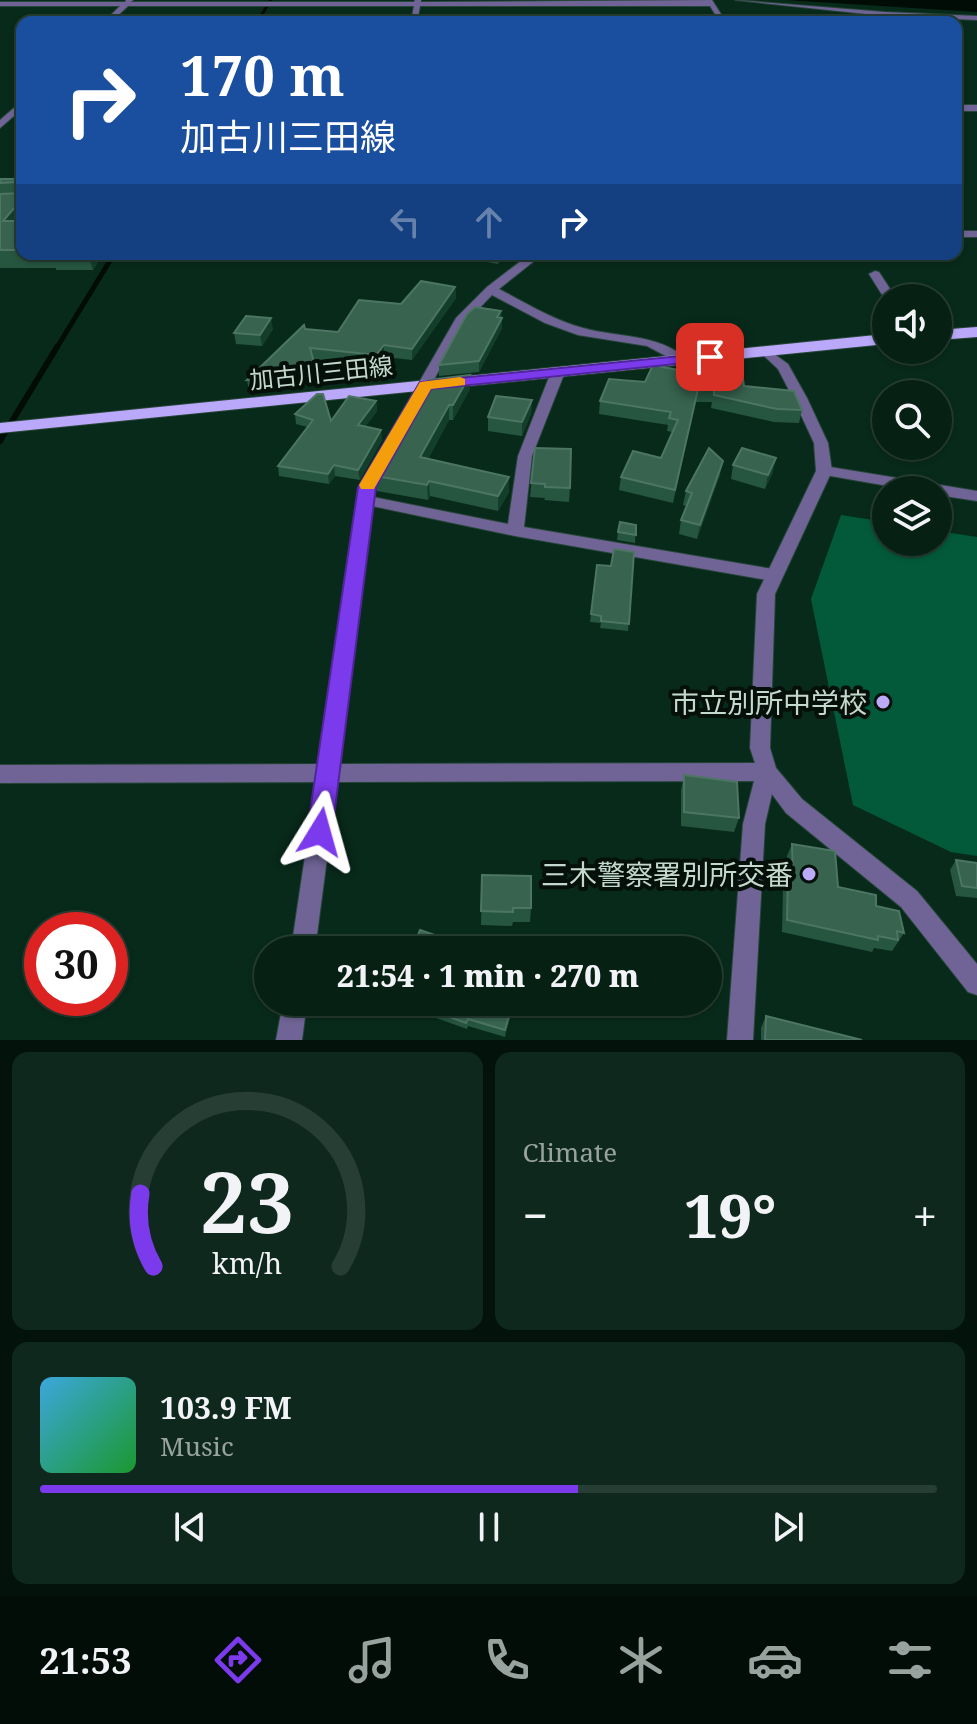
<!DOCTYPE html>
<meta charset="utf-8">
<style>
:root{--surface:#062014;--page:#0f281d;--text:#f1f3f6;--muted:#98a3a0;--line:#273e34;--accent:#7c3aed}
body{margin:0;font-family:"Noto Serif","Noto Sans JP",serif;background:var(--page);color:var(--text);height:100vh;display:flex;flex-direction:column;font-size:30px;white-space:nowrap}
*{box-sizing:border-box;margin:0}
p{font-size:26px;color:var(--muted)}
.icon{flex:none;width:44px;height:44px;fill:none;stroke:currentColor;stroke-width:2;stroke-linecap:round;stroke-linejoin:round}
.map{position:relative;height:1040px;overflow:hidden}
.panel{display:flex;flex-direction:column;gap:12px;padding:12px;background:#03120b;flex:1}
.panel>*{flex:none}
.guide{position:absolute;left:16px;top:16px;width:946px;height:244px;border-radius:16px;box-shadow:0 2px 6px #0004,0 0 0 2px var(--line);background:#1a4fa0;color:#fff;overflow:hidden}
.buttons{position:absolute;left:872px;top:284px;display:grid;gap:16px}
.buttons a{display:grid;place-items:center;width:80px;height:80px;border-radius:50%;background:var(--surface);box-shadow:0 2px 6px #0004,0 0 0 2px var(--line);font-size:40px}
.speed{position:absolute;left:24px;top:912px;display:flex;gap:16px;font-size:40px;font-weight:700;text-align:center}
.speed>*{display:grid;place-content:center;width:104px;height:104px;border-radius:50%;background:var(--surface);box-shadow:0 2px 6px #0004,0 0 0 2px var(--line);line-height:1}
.speed .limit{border:12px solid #d22;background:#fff;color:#111}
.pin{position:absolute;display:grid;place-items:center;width:68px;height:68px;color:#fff;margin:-34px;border-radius:16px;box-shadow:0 4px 12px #0006}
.me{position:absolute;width:88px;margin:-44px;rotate:8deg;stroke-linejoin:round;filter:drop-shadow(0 0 6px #0008)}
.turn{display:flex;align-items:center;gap:28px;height:168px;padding:0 32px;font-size:36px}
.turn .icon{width:104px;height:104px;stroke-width:2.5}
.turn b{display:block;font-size:56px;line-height:68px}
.lanes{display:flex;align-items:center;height:76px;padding:0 32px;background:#0003;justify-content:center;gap:40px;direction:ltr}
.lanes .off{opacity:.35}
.big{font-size:60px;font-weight:800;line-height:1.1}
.panel .widget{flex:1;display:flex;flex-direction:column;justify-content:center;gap:12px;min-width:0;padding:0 28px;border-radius:16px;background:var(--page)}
.panel .dial{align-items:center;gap:0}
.dial svg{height:208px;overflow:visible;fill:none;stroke:var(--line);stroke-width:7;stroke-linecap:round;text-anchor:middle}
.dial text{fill:var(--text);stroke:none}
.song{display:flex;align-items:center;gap:24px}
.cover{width:96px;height:96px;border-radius:12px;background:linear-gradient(135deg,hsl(200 70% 55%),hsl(130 70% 35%))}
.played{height:8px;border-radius:4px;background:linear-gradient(90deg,var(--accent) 60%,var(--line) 60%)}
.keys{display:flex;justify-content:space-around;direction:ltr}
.heat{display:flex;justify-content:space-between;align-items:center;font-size:44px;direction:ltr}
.panel .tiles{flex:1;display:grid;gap:12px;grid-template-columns:1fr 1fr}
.widget:last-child{grid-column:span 2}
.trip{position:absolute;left:254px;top:936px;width:468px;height:80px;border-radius:40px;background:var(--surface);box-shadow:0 2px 6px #0004,0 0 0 2px var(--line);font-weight:800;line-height:80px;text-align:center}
.dock{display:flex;height:128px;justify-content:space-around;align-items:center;background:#020d08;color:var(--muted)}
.dock .icon{width:56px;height:56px}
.dock .current{color:var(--accent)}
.dock b{font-size:36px;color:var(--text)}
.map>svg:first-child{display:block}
.green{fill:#035a3b}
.water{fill:#020c06}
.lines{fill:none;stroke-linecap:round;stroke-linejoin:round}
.stream-far2{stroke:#020c06;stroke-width:3}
.stream-far1{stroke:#020c06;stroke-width:5}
.stream{stroke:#020c06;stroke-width:6}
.minor-casing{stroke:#264638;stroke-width:2}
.tertiary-casing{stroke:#264638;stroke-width:2}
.primary-casing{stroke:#264638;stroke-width:2}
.minor{fill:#6f6495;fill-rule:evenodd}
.tertiary{fill:#6f6495;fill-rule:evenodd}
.primary{fill:#baa8fa;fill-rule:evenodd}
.wall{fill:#265540}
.shaded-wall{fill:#133e2b}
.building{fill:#37634f;stroke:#4d7563;stroke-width:2}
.route{fill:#7c3aed;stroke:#51269a;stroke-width:2}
.slow{fill:#f59e0b}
.poi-dot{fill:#bbaaf6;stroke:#041009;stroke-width:3}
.labels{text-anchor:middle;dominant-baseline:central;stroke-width:8;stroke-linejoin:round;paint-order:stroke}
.street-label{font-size:24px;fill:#c5d8ce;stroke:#041009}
.near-poi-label{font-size:28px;fill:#c5d8ce;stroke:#041009;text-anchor:end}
</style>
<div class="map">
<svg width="977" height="1040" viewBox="0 0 977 1040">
<rect width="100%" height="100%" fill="#082a1b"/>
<path class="green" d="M841 515 886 522V542H938V531L977 537V856L951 852 853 805 811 599Z"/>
<path class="water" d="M785 0H977V12Z"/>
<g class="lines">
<path class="stream-far2" d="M257 22 271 0"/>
<path class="stream-far1" d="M56 349 114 254"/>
<path class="stream" d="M0 441 57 347"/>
<g class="minor-casing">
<path id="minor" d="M415 0H421V2L712 0 726 22H720L710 6H420L417 22H411L414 6H128L111 22H104L120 6H0V2H414Z
M735 0 885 12 977 16V20L885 16Z
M22 101V109L0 128V120Z
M956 105H977V111H956Z
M956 231H977V237H956Z
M530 254H543L499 289C526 303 553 320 583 328 619 338 659 333 688 360L681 364 647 346 578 335 545 323 492 295 465 323 375 487 373 497 508 524 518 456 551 372 558 368 565 372 532 456 524 527 773 569 779 571 782 575 779 579 773 581 515 536 372 506 339 764 767 763 774 766 777 772 765 824 753 1040H727L743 824 754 781 337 782 315 950H291L316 782 0 783V765L318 764 359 487 456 318 487 287Z
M875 271 879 272 896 298H886V301L869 274Z
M824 466 977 491V501L938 495V490H911L819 474 816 471Z
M283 1002H307L302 1040H276Z"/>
</g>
<g class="tertiary-casing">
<path id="tertiary" d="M126 0H133L128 5H124Z
M766 348 788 364 807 398 828 443 832 471 775 594 770 748 776 768 802 799 917 891 977 964V995L968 992 901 907 786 813 760 778 750 748 757 594 816 471 814 443 793 398 778 369 760 352Z"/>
</g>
<g class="primary-casing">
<path id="primary" d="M977 327V337L938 340V330Z
M886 334V344L0 433V423Z"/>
</g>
<use href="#minor" class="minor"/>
<use href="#tertiary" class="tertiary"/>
<use href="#primary" class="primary"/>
</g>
<path class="wall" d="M0 179H22V254H103L93 270H56V268H0Z
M474 254H525L520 258 505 254 498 264 476 260Z
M455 287 456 298 412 360 384 357 377 367 314 359 319 384 249 391 247 380 305 329 338 332 401 304Z
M501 311 502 328 479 372 439 376V365Z
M273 329 262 346 236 344 234 333Z
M692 364 802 410 799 423 774 422 711 408 712 402H695L673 503 619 490 621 477 661 458 672 432 667 431 668 425 599 414 600 401 645 382 690 373Z
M429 380 470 389 453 420H449L428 459 509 477V492L498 511 430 496 428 500 377 491 376 476Z
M532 400 531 414 522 436 488 431V417Z
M376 401 377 411 365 427 382 440 360 480 335 476 329 484 279 476 278 466 307 427 296 424 295 414 331 421Z
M535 448 570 488 569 502 544 500 545 498 530 497Z
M733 465 773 472 765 489 731 479Z
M720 475 697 539 679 534 681 520 686 506 683 505 686 491Z
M636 525 635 543 617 540 618 532Z
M634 552 628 631 600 628 601 623 590 622 597 565 611 566Z
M684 775 739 818 734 832 681 826V790Z
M792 844 838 887 876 906 904 933 892 951 874 948 872 952 782 932 783 888 788 877 787 856Z
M956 860 977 863V898L956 896 950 870Z
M482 875 531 908 530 922H513L512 926 481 925Z
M394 1002H514L505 1037 468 1026 467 1029 394 1003Z
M766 1016 862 1040H761V1028Z"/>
<path class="shaded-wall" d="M22 199V223L3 221Z
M88 254H103L93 270Z
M498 254H505L498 264Z
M455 287 456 298 412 360V349Z
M501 311 502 328 479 372V361L497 317Z
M271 318 273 329 262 346 260 335Z
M384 345V357L377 367 376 355Z
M470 375V389L453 420V405Z
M532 400 531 414 522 436V422Z
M376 401 377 411 359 435 358 425Z
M449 405V420L421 472 420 457Z
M381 430 382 440 360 480 358 470Z
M776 458 773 472 765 489 768 475Z
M723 461 720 475 697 539 700 525Z
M334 465 335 476 329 484 328 474Z
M509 477V492L498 511V496Z
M429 481 430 496 428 500 427 485Z
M513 1002H514L505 1037V1030Z"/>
<path class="building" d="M0 179H22V188L20 191 17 182 0 183Z
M22 193V199L3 221H22V250H0V194Z
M421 281 455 287 412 349 384 345 376 355 310 348 317 373 247 380 304 325 305 329 338 332 359 300 401 304Z
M475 307 501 311 497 317 502 318 479 361 439 365 467 314Z
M246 316 271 318 260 335 234 333Z
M692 364 741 365 744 386 794 391 802 410 777 409 714 395V389H698L675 490 621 477 633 451 661 458 678 420 669 418 671 412 600 401 609 379 645 382 653 365 693 373Z
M470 375 453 405H449L420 457 509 477 498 496 429 481 427 485 376 476 429 380Z
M317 394H323L331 421 349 396 376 401 358 425 381 430 358 470 334 465 328 474 278 466 313 420 295 414Z
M496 396 532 400 522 422 488 417Z
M535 448 571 449 570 488 545 487V484L531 483Z
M709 448 723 461 700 525 681 520 692 493 686 491Z
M742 448 776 458 768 475 733 465Z
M620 522 636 525V535L618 532Z
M614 549 634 552 629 624 601 621V616L591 614 597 565 611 566Z
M684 775 737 782 739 818 684 812Z
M792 844 835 851 838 887 876 895V906L899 911 904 933 897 931 898 940 878 936V940L787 920 788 877 793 878Z
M956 860 977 863V888L962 886Z
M482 875 531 876V908H513V912L481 911Z
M420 930 478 950H412Z
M408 1002H513L505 1030 468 1019 466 1023Z
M766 1016 862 1040H765Z"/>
<path class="route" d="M710 353 717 357 715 360 431 389 376 487 332 832 328 840 320 843 311 840 307 832 358 487 420 382Z"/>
<path class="slow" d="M460 377 465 379V385L431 389 374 489H361L359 485 420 382Z"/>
<g class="poi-dot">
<circle cx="883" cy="702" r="8"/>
<circle cx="809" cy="874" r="8"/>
</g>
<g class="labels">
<g class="street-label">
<text transform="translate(321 372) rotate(-6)">加古川三田線</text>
</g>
<g class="near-poi-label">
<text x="867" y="702">市立別所中学校</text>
<text x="793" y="874">三木警察署別所交番</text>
</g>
</g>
</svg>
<div class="buttons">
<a><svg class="icon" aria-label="sound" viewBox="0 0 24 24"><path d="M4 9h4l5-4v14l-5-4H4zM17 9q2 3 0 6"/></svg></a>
<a><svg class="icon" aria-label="search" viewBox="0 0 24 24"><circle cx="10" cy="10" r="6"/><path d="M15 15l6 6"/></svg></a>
<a><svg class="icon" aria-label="layers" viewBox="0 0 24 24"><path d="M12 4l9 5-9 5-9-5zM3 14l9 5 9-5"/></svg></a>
</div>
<div class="speed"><div class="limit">30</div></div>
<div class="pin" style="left:710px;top:357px;background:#d93025"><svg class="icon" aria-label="arrive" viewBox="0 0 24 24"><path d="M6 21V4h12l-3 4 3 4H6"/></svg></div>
<svg class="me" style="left:320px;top:832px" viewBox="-20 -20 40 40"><path d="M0-17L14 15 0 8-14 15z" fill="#7c3aed" stroke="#fff" stroke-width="4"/></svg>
<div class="trip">21:54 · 1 min · 270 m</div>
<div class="guide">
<div class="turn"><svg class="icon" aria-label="right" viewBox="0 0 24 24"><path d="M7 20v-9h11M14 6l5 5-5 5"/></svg><div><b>170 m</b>加古川三田線</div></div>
<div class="lanes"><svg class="icon off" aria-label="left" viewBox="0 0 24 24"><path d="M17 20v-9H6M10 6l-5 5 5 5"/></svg><svg class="icon off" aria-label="ahead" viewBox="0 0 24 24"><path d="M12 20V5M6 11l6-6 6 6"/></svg><svg class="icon" aria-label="right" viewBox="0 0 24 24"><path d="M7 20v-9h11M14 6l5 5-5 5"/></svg></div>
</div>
</div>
<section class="panel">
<div class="tiles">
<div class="widget dial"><svg viewBox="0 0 100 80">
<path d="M14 69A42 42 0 1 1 86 69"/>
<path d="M14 69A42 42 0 0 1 9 41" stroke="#7c3aed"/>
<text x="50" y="56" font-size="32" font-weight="700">23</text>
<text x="50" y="72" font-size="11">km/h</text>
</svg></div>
<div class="widget"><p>Climate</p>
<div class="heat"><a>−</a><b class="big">19°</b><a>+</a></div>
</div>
<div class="widget">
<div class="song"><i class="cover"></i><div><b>103.9 FM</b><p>Music</p></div></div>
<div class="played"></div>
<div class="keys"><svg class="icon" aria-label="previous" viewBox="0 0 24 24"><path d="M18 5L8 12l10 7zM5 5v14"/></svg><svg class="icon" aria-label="pause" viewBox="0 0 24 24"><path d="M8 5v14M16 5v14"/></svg><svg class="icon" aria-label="next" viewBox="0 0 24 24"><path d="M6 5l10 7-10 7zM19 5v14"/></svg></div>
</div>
</div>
</section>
<nav class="dock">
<b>21:53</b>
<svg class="icon current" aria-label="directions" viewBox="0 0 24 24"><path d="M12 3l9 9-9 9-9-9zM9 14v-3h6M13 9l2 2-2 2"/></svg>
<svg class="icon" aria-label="music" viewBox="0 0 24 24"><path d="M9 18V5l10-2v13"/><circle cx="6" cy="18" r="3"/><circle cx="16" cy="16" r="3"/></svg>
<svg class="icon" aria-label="phone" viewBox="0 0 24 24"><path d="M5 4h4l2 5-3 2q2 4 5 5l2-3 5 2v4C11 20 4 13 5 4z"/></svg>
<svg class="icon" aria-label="climate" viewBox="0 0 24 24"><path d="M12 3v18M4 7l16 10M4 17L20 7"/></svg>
<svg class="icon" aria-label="car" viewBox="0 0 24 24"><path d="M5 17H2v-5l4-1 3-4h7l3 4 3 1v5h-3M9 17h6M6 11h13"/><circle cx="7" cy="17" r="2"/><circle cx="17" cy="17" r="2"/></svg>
<svg class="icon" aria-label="filters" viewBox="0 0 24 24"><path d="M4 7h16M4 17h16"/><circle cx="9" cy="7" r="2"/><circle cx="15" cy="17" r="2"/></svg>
</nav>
